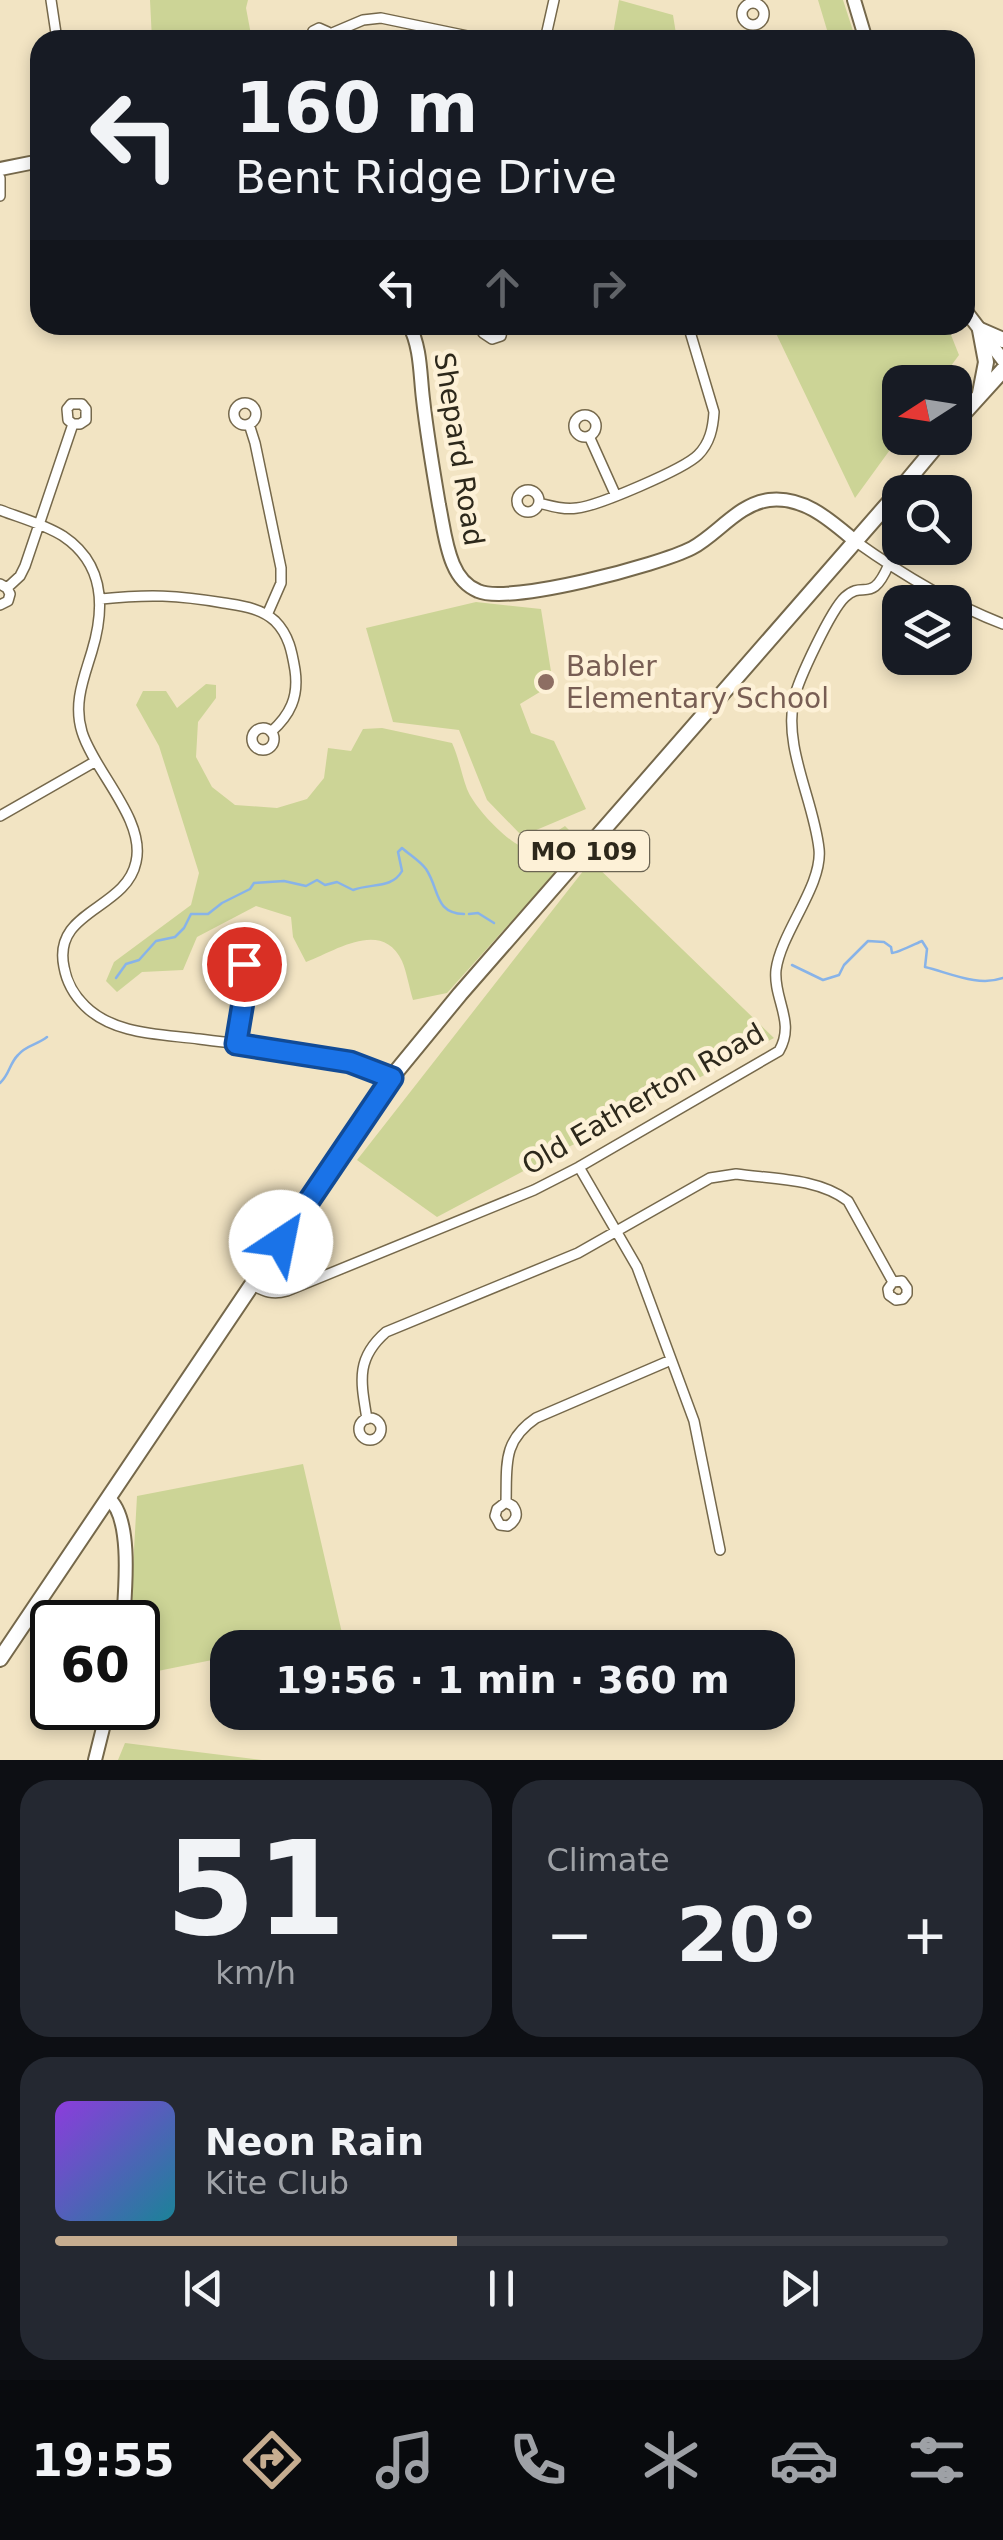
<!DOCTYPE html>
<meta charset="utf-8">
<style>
:root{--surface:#171b24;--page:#242831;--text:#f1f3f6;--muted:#9ea1a6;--line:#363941;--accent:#c6ad90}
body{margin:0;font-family:"DejaVu Sans",sans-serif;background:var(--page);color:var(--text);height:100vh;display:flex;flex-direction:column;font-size:38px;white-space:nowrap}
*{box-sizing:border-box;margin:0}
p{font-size:32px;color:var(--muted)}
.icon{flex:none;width:55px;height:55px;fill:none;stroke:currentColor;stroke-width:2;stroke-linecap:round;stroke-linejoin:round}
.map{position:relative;height:1760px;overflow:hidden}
.side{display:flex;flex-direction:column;gap:20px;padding:20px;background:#0d0f14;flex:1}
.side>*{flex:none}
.guide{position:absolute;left:30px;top:30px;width:945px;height:305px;border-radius:30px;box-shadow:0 5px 15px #0003;background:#171b24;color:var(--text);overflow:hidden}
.needle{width:65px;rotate:258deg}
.tools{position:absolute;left:882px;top:365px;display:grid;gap:20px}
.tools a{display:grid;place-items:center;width:90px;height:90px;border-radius:20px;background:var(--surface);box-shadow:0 5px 15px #0003;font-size:50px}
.speed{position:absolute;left:30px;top:1600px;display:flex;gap:20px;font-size:50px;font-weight:700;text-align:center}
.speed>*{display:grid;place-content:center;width:130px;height:130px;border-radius:50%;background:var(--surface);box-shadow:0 5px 15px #0003;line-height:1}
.speed .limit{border:5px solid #111;border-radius:15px;background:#fff;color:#111}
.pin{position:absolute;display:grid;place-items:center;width:85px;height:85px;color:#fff;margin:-42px;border:5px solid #fff;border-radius:50%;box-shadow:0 2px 10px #0007}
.me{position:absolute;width:110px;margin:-55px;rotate:34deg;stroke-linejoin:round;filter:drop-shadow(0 0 8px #0008)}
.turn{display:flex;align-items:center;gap:35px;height:210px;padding:0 40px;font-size:45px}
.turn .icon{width:130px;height:130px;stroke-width:2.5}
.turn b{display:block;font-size:70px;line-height:85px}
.lanes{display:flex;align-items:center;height:95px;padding:0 40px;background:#0003;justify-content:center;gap:50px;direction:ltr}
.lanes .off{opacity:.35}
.big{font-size:75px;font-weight:600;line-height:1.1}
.side .card{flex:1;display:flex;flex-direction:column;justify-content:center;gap:15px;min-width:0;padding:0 35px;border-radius:30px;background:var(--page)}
.side .dial{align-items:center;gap:0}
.dial b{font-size:130px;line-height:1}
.song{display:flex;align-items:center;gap:30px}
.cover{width:120px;height:120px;border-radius:15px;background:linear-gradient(135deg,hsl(270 70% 55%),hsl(190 70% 35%))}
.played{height:10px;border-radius:5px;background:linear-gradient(90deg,var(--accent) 45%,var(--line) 45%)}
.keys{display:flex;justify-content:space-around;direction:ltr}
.heat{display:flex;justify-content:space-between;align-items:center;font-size:55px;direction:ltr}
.side .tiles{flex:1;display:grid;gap:20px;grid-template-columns:1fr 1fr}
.card:last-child{grid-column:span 2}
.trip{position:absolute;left:210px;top:1630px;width:585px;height:100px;border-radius:30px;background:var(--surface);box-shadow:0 5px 15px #0003;font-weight:600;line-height:100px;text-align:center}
.dock{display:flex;height:160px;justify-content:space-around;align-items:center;background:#090b0e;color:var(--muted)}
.dock .icon{width:70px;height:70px}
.dock .current{color:var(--accent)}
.dock b{font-size:45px;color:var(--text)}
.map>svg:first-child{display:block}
.green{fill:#ccd496}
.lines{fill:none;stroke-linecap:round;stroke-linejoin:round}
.stream{stroke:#88b3e8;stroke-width:2.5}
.street-casing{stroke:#75684b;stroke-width:12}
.secondary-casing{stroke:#75684b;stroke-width:16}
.primary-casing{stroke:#75684b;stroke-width:18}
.street{stroke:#fff;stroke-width:9}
.secondary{stroke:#fff;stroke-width:12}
.primary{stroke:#fff;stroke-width:14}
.route-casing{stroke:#114b97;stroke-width:25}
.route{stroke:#1a73e8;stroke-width:18}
.education-dot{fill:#8d6e63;stroke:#fdf1d7;stroke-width:4}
.labels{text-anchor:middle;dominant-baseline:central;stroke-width:9;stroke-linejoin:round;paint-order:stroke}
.shield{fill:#fdf1d7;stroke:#6b6453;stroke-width:2.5}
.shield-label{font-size:25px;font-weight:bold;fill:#2d281b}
.street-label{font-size:28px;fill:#2d281b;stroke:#fdf1d7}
.education-label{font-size:28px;fill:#785e54;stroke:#fdf1d7;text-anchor:start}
</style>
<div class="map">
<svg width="1003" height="1760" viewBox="0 0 1003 1760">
<rect width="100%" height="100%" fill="#f2e4c3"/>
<path class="green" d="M150 0H248L246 8 252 40H152Z
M619 0 673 15 677 40H612Z
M818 0H843L856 40H830Z
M772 325H947L959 355 939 382H900V436L855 498Z
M476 602 541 609 553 684 520 704 531 733 554 741 586 809 522 836 487 800 459 730 393 722 366 628Z
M206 684 216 685V698L198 722 196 757 212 787 235 805 277 808 307 799 324 778 328 748 351 751 363 729 382 728 452 743C459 758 461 773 467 789 474 807 503 837 520 846L542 841 565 826 582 843 447 993 413 1000C409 987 407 973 402 961 382 919 337 950 306 962L293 937 291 917 256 906 197 937 183 970 142 972 117 992 106 981 114 962 191 905 199 873 159 746 136 705 143 691H166L177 708Z
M591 861 774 1038 437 1217 357 1160Z
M303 1464 342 1633 272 1647 228 1648 227 1657 138 1675V1622H130L137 1496Z
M125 1743 262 1760H118Z"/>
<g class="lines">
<path class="stream" d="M469 914 478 913 494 923
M792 965 823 980 839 975 844 965 868 941 884 942 891 947 892 953C897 953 915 944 922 941L927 949 925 967C950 973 978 987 1003 978
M116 978 126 964 139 960 156 941 175 937 184 928 191 914H208L222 903 250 889 254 883 284 881 306 886 317 880 325 885 337 882 353 890C371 883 392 889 402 871L398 852 402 848C410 855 420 861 426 869 440 890 434 913 464 914
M0 1083C10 1074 9 1064 18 1055 26 1045 37 1045 47 1037"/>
<g class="street-casing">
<path id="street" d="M51 0 57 40
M742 14a11 11 0 1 1 22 0a11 11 0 1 1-22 0Z
M330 34 363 20 381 18 487 40
M310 40 313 31 319 28 328 32 331 37
M545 40 554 0
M0 178V196
M483 325V333L492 339 501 336 503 325
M234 414a11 11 0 1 1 22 0a11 11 0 1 1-22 0Z
M574 426a11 11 0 1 1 22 0a11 11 0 1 1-22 0Z
M249 424 255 443 281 568V583L267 615
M589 436 616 496
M517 501a11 11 0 1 1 22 0a11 11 0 1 1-22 0Z
M539 503C551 506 564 510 577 508 598 506 684 469 698 455 710 443 713 428 714 412L688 325
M0 510C21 518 44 524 63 536 105 564 105 608 92 651 84 678 73 703 82 732 94 771 146 820 136 862 126 910 52 910 64 967 67 984 74 995 85 1006 114 1035 162 1034 199 1039 262 1047 334 1051 391 1078
M855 541C900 573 951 604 1003 624
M0 584 7 588 10 594 8 601 0 605
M7 588 20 576 25 566 73 424 68 420 67 409 71 404H82L86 409V420L80 424H73
M101 599C149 594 177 595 224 603 242 606 261 608 275 621 289 635 292 652 295 670 299 697 290 715 271 732
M252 739a11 11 0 1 1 22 0a11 11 0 1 1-22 0Z
M0 816 96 761
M237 974a10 10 0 1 1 20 0a10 10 0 1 1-20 0Z
M237 1044 246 984
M579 1167 637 1267 694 1421 720 1550
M252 1285C265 1292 273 1295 287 1291L534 1190 579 1167 779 1051C796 1022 773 999 776 970 781 932 823 885 819 849 814 801 783 747 794 699 798 680 831 610 845 597 864 579 871 606 889 564
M359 1429a11 11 0 1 1 22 0a11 11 0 1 1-22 0Z
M367 1419C361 1382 355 1359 386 1332L578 1253 710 1178 736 1174C772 1179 818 1178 848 1201L893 1282 888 1289 889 1295 896 1300 903 1299 907 1294V1288L902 1281 893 1282
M506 1502 497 1509 495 1516 500 1525 508 1526C516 1521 519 1514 513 1506L506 1502C507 1465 502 1441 536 1418L671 1360"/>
</g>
<g class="secondary-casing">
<path id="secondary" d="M854 0 866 40
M0 169 40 161
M965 310 1003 360
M409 325C421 347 420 375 423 399 427 435 433 470 439 505 443 524 445 545 453 564 458 576 466 586 478 591 509 605 659 565 692 548 718 534 738 504 769 500 804 496 830 520 855 541
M108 1498C133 1517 125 1592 123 1622
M95 1760 108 1708"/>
</g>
<g class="primary-casing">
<path id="primary" d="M980 330 1003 340
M980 393 986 362 980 330
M955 423 1003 370
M0 1659 391 1078 460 994 893 498 943 438"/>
</g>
<use href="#street" class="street"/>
<use href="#secondary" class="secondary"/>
<use href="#primary" class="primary"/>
</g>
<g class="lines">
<g class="route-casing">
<path id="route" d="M244 964 236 971 239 981 246 984 236 1044 350 1062 392 1078 281 1242"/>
</g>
<use href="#route" class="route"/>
</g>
<circle class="education-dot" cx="546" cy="682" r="10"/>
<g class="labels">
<rect class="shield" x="519" y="831" width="130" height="40" rx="8"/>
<g class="shield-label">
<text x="584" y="851">MO 109</text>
</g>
<g class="street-label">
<text transform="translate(459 449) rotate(81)">Shepard Road</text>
<text transform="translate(643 1099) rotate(-30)">Old Eatherton Road</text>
</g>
<g class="education-label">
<text x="566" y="666">Babler<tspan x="566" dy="32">Elementary School</tspan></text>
</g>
</g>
</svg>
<div class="tools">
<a><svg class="needle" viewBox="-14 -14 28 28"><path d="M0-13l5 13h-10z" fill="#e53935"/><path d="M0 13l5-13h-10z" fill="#9ea1a6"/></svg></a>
<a><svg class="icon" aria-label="search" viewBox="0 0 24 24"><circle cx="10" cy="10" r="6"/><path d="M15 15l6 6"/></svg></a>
<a><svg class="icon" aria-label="layers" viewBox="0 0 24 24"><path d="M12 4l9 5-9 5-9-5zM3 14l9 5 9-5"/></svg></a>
</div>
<div class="speed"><div class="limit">60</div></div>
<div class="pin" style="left:244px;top:964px;background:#d93025"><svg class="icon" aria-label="arrive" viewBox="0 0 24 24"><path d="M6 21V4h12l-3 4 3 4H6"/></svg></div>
<svg class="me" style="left:281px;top:1242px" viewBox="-20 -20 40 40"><circle r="19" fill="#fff"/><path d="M0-13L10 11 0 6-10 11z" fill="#1a73e8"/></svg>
<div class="trip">19:56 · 1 min · 360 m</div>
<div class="guide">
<div class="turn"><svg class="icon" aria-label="left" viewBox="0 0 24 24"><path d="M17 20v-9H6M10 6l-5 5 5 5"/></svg><div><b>160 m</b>Bent Ridge Drive</div></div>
<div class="lanes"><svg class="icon" aria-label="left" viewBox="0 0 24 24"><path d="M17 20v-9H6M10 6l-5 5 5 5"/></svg><svg class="icon off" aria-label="ahead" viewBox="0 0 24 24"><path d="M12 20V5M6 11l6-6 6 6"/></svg><svg class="icon off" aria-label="right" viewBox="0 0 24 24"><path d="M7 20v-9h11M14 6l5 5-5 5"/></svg></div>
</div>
</div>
<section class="side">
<div class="tiles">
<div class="card dial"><b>51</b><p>km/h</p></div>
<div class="card"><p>Climate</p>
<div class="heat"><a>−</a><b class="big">20°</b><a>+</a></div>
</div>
<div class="card">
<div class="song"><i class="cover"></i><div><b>Neon Rain</b><p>Kite Club</p></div></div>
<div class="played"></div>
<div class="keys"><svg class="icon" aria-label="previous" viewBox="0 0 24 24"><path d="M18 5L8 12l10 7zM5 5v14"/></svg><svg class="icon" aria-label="pause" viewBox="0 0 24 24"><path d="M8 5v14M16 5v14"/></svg><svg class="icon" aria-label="next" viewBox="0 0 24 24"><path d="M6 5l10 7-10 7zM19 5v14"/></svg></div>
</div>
</div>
</section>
<nav class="dock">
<b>19:55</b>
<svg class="icon current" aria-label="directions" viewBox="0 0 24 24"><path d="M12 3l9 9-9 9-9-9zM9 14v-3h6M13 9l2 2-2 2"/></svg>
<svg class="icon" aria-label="music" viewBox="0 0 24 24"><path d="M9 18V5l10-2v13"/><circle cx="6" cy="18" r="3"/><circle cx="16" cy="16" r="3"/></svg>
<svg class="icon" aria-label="phone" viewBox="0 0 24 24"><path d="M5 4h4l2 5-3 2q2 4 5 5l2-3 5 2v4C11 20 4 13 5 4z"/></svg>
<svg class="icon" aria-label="climate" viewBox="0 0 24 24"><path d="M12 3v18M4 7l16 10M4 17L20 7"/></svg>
<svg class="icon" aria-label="car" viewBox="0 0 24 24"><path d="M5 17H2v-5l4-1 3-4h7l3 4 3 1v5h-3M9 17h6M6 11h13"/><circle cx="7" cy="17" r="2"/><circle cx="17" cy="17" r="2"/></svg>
<svg class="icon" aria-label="filters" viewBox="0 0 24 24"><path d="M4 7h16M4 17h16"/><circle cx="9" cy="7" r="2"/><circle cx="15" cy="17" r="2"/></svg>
</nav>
